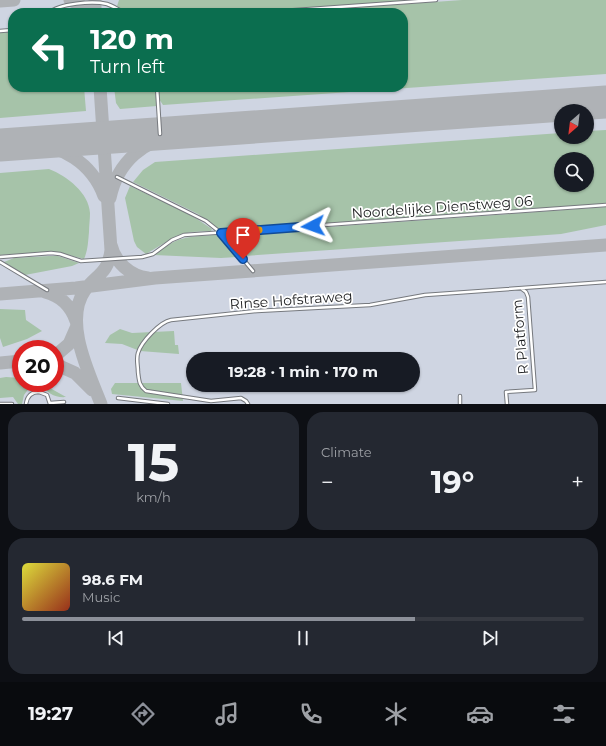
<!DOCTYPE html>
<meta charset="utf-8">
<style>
:root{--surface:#171b24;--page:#242831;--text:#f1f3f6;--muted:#9ea1a6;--line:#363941;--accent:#8c9099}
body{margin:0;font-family:Montserrat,sans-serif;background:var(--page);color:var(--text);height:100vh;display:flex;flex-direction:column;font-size:15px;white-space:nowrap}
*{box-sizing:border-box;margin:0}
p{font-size:13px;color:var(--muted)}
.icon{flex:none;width:22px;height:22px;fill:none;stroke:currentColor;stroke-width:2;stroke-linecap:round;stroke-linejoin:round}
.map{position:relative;height:404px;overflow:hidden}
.side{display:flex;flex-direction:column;gap:8px;padding:8px;background:#0d0f14;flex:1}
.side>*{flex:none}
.top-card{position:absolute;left:8px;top:8px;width:400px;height:84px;border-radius:16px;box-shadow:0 1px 3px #0004;background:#0b6e4f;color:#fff;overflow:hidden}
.needle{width:26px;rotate:208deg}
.controls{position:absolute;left:554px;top:104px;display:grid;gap:8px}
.controls a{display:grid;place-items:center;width:40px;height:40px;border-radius:50%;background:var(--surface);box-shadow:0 1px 3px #0004;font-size:20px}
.speed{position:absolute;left:12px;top:340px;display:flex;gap:8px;font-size:20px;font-weight:700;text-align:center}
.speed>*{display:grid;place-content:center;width:52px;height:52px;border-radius:50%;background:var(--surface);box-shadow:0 1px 3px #0004;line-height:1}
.speed .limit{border:6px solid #d22;background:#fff;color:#111}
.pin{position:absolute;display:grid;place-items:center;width:34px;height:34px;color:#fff;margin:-41px -17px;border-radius:50% 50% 50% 0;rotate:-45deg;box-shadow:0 0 4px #0007}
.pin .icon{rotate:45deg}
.me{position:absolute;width:44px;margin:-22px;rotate:266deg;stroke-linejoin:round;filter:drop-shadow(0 0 3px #0008)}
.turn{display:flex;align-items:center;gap:14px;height:84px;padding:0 16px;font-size:18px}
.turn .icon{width:52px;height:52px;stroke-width:2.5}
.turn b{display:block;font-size:28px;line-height:34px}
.big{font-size:30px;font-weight:700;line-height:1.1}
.side .widget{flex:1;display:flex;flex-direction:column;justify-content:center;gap:6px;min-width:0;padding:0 14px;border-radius:16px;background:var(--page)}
.side .dial{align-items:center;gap:0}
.dial b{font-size:52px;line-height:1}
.song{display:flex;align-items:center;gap:12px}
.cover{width:48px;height:48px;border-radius:6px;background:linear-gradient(135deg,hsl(60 70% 55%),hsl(10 70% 35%))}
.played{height:4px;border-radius:2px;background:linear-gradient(90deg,var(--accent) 70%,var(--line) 70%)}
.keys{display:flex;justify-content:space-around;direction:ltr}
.heat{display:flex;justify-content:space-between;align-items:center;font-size:22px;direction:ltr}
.side .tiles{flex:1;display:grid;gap:8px;grid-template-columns:1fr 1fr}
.widget:last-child{grid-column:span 2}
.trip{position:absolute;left:186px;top:352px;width:234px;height:40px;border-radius:20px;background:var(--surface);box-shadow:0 1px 3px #0004;font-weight:700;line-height:40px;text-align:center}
.dock{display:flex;height:64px;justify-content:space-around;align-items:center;background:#090b0e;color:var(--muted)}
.dock .icon{width:28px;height:28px}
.dock .active{color:var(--accent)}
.dock b{font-size:18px;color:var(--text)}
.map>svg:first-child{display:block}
.built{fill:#cfd5e2;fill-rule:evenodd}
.green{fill:#a6c3a9;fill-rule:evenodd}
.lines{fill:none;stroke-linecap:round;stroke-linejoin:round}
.taxiway{stroke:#afb2b6;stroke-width:13}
.runway{stroke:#afb2b6;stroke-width:33}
.lane-casing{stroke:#76797e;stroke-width:4.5}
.lane{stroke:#fff;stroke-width:2.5}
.route-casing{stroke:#114b97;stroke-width:10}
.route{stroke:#1a73e8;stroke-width:7}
.slow{stroke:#f59e0b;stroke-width:7}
.labels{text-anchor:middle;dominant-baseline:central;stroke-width:3.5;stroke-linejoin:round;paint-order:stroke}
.street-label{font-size:14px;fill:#1f2022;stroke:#fff}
</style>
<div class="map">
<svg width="606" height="404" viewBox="0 0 606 404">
<rect width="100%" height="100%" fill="#dcdfe5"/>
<path class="built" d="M0 0H606V404H0ZM13 13H403V87H13ZM561 111H587V137H561ZM561 159H587V185H561ZM21 349H55V383H21ZM193 359H413V385H193Z"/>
<path class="green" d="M119 0H430L237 13H127L117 6Z
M462 0H606V74L163 105 159 99 158 87H403V13H280Z
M13 32V87H84L86 111 0 118V33Z
M114 87H155L157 106 120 109 116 103Z
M606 130V204L221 231 198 214 133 182 143 170 155 162 561 133V137H587V131ZM561 159H587V185H561Z
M49 169C67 176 89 193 90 213 90 219 89 226 89 232 88 242 88 250 84 259L57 252 0 255V173Z
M130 186 191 215 212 229 211 231 191 232 176 236 146 254 137 247 134 241 125 198Z
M606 207V225L561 234 244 256 228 237 229 234Z
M216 235 224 239 237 257 221 258 154 255C179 236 185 237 216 235Z
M49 256H58L79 263 72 266 25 275 4 262 14 258Z
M0 309 25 310 26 320 42 331 27 339 3 347 0 338Z
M120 329 132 333 174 331 175 345H178L179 354 140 351 122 344 105 343 110 335Z
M6 377 21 378V383H41L66 397C55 398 47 393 41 384H32L24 395 22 404H18L13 397 0 398V378Z
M115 383H181L183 401 112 394 111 389Z"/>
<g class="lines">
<path class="taxiway" d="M70 0 79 4 88 13
M0 1 14 0
M95 13V0
M100 87 111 250C108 274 97 274 85 290 63 321 89 373 101 404
M583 104 606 106
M27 143C62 145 92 163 104 196
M110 198C118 160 144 142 179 132
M111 245C115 262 130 276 148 278
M45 292C61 296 71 306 76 321
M0 294 76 288 155 278 606 245
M55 356 69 344 76 328
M0 363 21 361
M55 364 75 373 92 390"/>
<path class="runway" d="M0 145 606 102"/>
<g class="lane-casing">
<path id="lane" d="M49 13C59 3 93 1 107 4 113 6 118 9 124 13
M253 13 436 0
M0 31 13 30
M157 87 160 134
M117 177 206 221 221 233 253 271
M0 257 51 253 60 254 81 261 142 257 153 254 172 240 184 235 606 205
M0 262 47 290
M36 384 37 392
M460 396V404
M118 398 168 404
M50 403 64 402
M0 404H12
M26 404C27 397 31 392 39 392L47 395 50 404
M248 404 246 401 241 398 211 401 146 391C139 386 139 380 138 372 138 365 136 359 138 353 141 342 160 322 171 320L257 311 370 305 425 295 606 282
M507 404 506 392 535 390 528 297 526 292 522 289"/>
</g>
<use href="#lane" class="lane"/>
</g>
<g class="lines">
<g class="route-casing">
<path id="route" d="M243 259 221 233 313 226"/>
</g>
<use href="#route" class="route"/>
<path class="slow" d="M233 232 259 230"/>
</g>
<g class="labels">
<g class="street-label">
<text transform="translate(442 207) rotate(-4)">Noordelijke Dienstweg 06</text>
<text transform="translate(291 300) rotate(-4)">Rinse Hofstraweg</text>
<text transform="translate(520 337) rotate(-95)">R Platform</text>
</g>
</g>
</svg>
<div class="controls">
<a><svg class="needle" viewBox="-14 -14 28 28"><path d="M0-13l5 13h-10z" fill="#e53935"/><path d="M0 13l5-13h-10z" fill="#9ea1a6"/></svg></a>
<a><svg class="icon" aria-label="search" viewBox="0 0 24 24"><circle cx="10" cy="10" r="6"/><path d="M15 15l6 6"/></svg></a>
</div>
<div class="speed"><div class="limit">20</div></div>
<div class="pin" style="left:243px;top:259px;background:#d93025"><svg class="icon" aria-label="arrive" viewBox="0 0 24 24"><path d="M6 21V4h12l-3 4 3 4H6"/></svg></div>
<svg class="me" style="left:313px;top:226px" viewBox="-20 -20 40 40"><path d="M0-17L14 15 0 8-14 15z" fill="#1a73e8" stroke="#fff" stroke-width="4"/></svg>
<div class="trip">19:28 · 1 min · 170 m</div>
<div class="top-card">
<div class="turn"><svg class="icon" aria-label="left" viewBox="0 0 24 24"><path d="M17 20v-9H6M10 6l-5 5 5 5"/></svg><div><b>120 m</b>Turn left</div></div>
</div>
</div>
<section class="side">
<div class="tiles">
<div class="widget dial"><b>15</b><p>km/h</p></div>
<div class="widget"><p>Climate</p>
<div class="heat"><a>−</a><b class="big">19°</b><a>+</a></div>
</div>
<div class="widget">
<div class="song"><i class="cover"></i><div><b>98.6 FM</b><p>Music</p></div></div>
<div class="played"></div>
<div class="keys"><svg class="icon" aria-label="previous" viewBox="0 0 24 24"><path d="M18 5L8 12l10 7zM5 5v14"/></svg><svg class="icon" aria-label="pause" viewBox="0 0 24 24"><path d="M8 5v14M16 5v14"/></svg><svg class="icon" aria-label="next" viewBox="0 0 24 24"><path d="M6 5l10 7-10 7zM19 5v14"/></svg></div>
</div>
</div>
</section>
<nav class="dock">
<b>19:27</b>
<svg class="icon active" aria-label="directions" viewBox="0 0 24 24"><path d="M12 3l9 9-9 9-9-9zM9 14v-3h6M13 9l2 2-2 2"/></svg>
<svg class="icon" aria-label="music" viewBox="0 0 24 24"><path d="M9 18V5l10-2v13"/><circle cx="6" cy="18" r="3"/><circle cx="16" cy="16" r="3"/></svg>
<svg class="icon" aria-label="phone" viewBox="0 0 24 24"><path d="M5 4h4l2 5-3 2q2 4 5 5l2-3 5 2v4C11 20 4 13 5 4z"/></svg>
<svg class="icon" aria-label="climate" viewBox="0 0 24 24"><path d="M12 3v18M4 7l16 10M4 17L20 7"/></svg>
<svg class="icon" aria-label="car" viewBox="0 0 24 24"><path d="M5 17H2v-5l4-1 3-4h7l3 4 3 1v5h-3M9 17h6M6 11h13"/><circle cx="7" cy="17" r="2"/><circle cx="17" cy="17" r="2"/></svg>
<svg class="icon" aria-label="filters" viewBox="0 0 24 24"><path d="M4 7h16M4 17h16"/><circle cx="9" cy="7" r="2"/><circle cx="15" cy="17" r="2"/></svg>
</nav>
